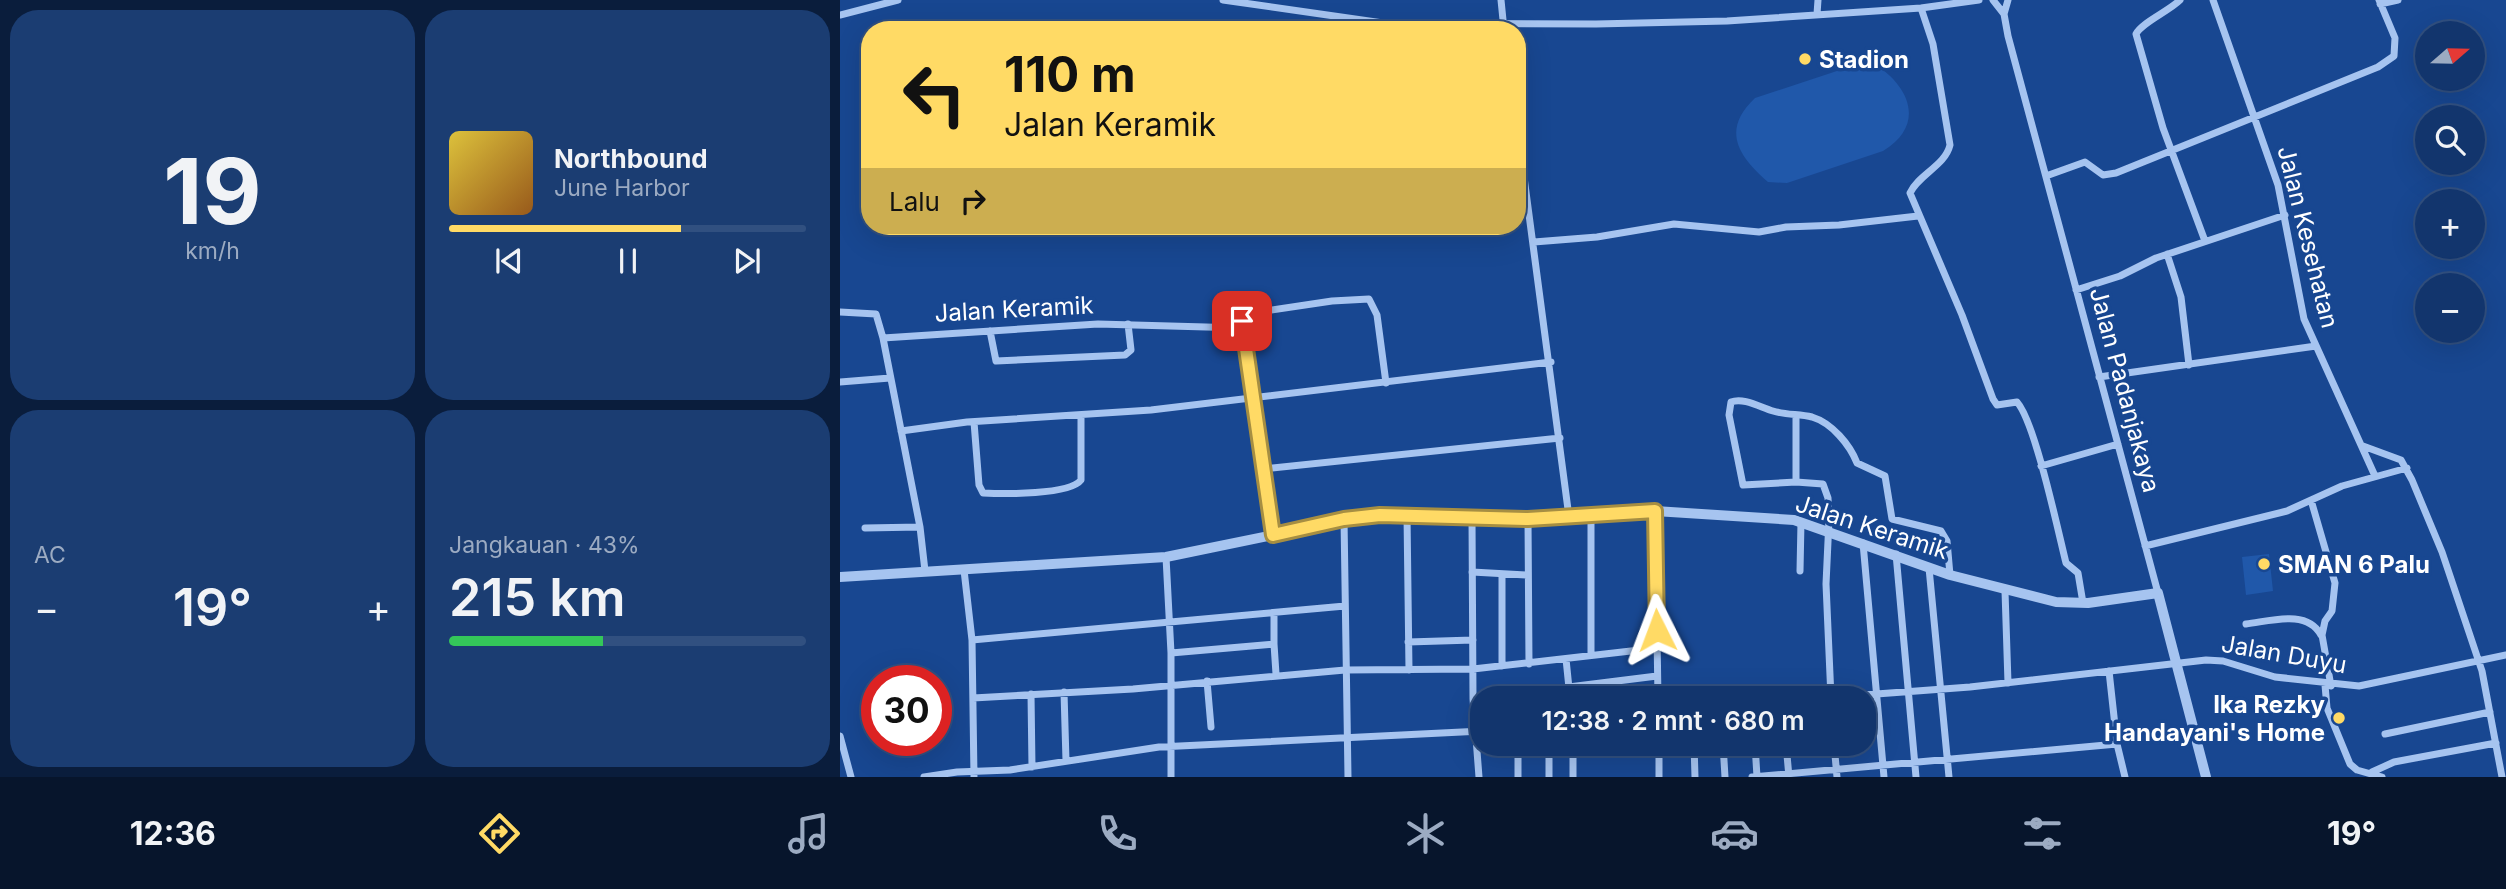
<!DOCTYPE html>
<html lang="id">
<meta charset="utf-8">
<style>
:root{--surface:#12356d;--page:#1b3d72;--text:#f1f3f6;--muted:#9cabc2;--line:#315080;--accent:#ffda65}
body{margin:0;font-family:Inter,sans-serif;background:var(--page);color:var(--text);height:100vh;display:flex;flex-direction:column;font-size:26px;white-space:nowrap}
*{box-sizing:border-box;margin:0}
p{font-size:23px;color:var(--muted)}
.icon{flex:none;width:38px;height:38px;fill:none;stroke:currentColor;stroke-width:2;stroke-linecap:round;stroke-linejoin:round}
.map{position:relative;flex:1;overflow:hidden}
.side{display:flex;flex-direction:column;gap:10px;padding:10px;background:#0a1d3c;width:840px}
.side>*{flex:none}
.hud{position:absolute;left:21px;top:21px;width:665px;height:214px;border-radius:28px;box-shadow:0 7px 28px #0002,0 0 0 2px var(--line);background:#ffda65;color:#111;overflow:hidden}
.needle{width:46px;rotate:70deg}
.buttons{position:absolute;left:1575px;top:21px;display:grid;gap:14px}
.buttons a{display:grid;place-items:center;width:70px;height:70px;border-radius:50%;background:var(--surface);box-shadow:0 7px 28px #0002,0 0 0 2px var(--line);font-size:35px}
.speed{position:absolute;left:21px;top:665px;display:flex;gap:14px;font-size:35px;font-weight:700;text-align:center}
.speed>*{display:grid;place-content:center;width:91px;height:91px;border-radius:50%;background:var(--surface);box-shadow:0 7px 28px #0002,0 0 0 2px var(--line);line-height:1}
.speed .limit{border:10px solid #d22;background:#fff;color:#111}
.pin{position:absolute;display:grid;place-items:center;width:60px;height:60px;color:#fff;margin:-30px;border-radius:14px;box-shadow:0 4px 10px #0006}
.me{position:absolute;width:77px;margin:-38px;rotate:357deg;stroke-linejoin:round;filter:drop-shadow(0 0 5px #0008)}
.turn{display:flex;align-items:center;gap:24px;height:147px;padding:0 28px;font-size:32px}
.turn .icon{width:91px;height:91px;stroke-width:2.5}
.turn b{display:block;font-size:49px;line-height:60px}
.then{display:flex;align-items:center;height:66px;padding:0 28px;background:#0003;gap:14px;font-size:26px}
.big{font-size:52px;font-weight:600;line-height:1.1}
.side .widget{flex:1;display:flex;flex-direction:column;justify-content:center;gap:10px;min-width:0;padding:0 24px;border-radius:28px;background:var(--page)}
.side .dial{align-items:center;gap:0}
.dial b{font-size:91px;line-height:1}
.song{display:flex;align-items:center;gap:21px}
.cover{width:84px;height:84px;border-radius:10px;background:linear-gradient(135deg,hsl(50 70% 55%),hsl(30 70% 35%))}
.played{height:7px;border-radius:4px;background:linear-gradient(90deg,var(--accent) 65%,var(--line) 65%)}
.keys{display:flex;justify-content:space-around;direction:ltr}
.heat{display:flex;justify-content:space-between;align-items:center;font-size:38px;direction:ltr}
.charge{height:10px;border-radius:5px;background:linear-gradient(90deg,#34c759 43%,var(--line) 0)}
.side .tiles{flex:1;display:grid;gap:10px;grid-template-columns:repeat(2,1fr)}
.trip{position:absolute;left:630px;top:686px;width:406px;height:70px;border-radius:28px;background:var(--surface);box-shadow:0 7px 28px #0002,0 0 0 2px var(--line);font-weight:600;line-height:70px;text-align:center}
.dock{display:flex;height:112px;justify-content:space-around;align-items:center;background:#07152c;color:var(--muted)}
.dock .icon{width:49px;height:49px}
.dock .current{color:var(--accent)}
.dock b{font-size:32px;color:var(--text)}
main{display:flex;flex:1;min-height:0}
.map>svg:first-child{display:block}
.green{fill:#2058aa}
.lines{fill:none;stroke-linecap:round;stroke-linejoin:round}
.minor{stroke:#a6c4f0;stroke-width:7}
.tertiary{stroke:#a6c4f0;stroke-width:10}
.route-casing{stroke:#a68e42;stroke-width:18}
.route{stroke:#ffda65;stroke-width:12}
.poi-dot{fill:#ffda65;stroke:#184791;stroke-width:2.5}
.labels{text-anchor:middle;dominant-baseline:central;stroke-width:7;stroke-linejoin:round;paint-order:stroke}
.poi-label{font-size:24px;font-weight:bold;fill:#fff;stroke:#184791;text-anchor:start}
.street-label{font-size:24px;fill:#fff;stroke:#184791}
</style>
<main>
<section class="side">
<div class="tiles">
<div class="widget dial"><b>19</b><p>km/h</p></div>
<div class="widget">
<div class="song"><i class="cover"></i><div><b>Northbound</b><p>June Harbor</p></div></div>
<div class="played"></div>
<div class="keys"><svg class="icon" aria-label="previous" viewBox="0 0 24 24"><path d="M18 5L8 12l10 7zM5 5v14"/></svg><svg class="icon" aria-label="pause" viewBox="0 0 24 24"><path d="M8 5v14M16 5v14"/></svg><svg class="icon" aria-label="next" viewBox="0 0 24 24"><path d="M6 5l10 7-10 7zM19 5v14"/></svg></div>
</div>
<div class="widget"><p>AC</p>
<div class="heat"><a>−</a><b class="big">19°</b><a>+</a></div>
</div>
<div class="widget"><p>Jangkauan · 43%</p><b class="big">215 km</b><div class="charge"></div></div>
</div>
</section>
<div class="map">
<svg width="1666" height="777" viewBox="0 0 1666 777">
<rect width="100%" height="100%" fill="#184791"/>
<path class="green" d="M1033 63C1069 85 1087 124 1043 151L947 183 928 182C898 156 881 130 915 98L1012 66Z
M1429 554 1433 591 1406 595 1402 557Z"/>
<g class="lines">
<path class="minor" d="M383 0 543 23 756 24 887 21 1081 8 1139 0
M661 0 664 30
M1153 0 1164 14
M1168 0 1164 14 1168 36 1318 593
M1340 0C1329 11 1301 23 1296 34L1323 128 1365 241
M1373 0 1438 185 1464 319 1535 476
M1540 4 1558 0
M1081 8 1093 44 1110 145C1105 166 1079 174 1070 193L1122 315 1153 399 1157 405 1177 402C1195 422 1218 531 1226 563L1238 573 1243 603
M977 14 978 0
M0 15 58 0
M677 124 729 517
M1206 176 1245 162 1263 175 1276 173 1538 67 1554 56 1555 38 1539 0
M694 242 757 237 834 224 919 232 946 227 999 225 1078 216
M1327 254 1341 297 1349 365
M1236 290 1280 276 1316 258 1445 215
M0 312 36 314 43 338
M402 328 403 317 411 313 492 301 529 299 537 315 546 383
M150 331 156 361 285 355 291 350 288 324
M1259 377 1476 346
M0 382 50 378
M956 415V482L983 484 988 498 989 520 986 584 991 698
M134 422 139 485 143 493C163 494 230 495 241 480V415
M61 431 127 422 311 410 711 362
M1523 446 1561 460 1572 480 1602 552 1642 671 1662 777
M1201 466 1278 444
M423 469 720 438
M956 482 903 485 889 415 891 402C903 397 920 407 933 411 946 415 959 414 972 417 992 423 1010 445 1017 463L1045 476 1052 519 1101 531 1107 541 1110 575
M1471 500 1495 583 1492 611 1485 621 1482 635 1491 686
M815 511 818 698
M567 515 569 670
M632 518 633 699 639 777
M504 519 508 777
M688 519 689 664
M25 528 80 527
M1023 543 1044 777
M1305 546 1447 511 1502 486 1567 468
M1056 554 1076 777
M326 557 331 653V777
M1089 568 1109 777
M124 570 132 640 134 777
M85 571 80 527 43 338 258 324 402 328 433 535
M960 571 961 522
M632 572 687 575
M1165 591 1168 683
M1406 624C1431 621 1467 609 1481 635
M132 640 505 606
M568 642 633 640
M434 644 436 674
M331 653 434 644V614
M751 655V516
M726 659 730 698
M662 666V575
M1269 671 1277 744 1285 777
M367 681 371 727
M1485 685 1487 708 1510 764 1517 770 1542 777
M224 692 226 761
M191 694 192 767
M133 698 293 689 505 670 633 669 817 648
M983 698 1130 687 1366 660 1383 661 1435 677 1519 686 1666 655
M633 699 817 676
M1545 734 1650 712
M0 736 11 777
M709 744V777
M733 744V777
M819 744V777
M854 744 855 777
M883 744 885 777
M915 744 917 777
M946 744 949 777
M994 744 997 777
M1532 772 1554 762 1656 743
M84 777 117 772 170 770 319 747 642 731
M678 777V744
M912 777 1277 744"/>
<path class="tertiary" d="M0 577 326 557 526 516 688 519 815 511 954 520 1110 575 1216 602 1248 603 1318 593 1366 777"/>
</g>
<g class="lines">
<g class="route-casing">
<path id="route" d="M402 321 433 535 504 519 540 515 688 519 815 511 817 630"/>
</g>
<use href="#route" class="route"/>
</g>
<g class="poi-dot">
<circle cx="965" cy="59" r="7"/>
<circle cx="1424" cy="564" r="7"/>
<circle cx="1499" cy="718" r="7"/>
</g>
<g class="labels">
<g class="poi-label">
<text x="979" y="59">Stadion</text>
<text x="1438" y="564">SMAN 6 Palu</text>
<text x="1485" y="704" text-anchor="end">Ika Rezky<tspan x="1485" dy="28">Handayani's Home</tspan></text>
</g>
<g class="street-label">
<text transform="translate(1468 237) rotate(76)">Jalan Kesehatan</text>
<text transform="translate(174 309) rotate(-3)">Jalan Keramik</text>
<text transform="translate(1285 390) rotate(75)">Jalan Padanjakaya</text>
<text transform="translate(1032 527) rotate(18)">Jalan Keramik</text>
<text transform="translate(1444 654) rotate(10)">Jalan Duyu</text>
</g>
</g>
</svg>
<div class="buttons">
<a><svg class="needle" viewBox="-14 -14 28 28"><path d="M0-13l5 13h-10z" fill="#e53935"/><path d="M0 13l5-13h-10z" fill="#9cabc2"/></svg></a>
<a><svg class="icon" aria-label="search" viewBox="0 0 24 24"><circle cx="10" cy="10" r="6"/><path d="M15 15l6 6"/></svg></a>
<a>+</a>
<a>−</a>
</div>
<div class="speed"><div class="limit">30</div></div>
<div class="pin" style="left:402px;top:321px;background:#d93025"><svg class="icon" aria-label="arrive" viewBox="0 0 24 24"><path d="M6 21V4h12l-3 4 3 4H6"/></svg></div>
<svg class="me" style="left:817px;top:630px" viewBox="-20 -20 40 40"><path d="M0-17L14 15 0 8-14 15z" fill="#ffda65" stroke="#fff" stroke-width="4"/></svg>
<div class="trip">12:38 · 2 mnt · 680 m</div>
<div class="hud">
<div class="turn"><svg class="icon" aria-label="left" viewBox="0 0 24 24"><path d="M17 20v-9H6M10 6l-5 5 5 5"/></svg><div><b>110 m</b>Jalan Keramik</div></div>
<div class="then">Lalu<svg class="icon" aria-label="right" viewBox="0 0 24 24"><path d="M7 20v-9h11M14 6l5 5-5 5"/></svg></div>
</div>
</div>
</main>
<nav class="dock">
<b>12:36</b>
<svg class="icon current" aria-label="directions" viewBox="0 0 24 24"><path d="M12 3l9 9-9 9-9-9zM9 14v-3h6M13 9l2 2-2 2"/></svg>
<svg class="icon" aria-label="music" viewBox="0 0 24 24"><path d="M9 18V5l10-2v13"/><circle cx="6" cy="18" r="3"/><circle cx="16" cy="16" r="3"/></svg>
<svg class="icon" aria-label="phone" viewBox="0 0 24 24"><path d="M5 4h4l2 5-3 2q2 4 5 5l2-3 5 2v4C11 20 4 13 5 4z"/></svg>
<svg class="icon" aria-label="climate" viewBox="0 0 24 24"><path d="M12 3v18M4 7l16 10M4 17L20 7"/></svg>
<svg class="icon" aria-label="car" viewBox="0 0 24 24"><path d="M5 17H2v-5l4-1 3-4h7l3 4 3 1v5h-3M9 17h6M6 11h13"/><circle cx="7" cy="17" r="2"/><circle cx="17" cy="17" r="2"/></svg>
<svg class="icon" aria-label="filters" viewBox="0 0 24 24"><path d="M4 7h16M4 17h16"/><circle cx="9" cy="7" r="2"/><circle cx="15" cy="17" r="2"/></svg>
<b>19°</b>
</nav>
